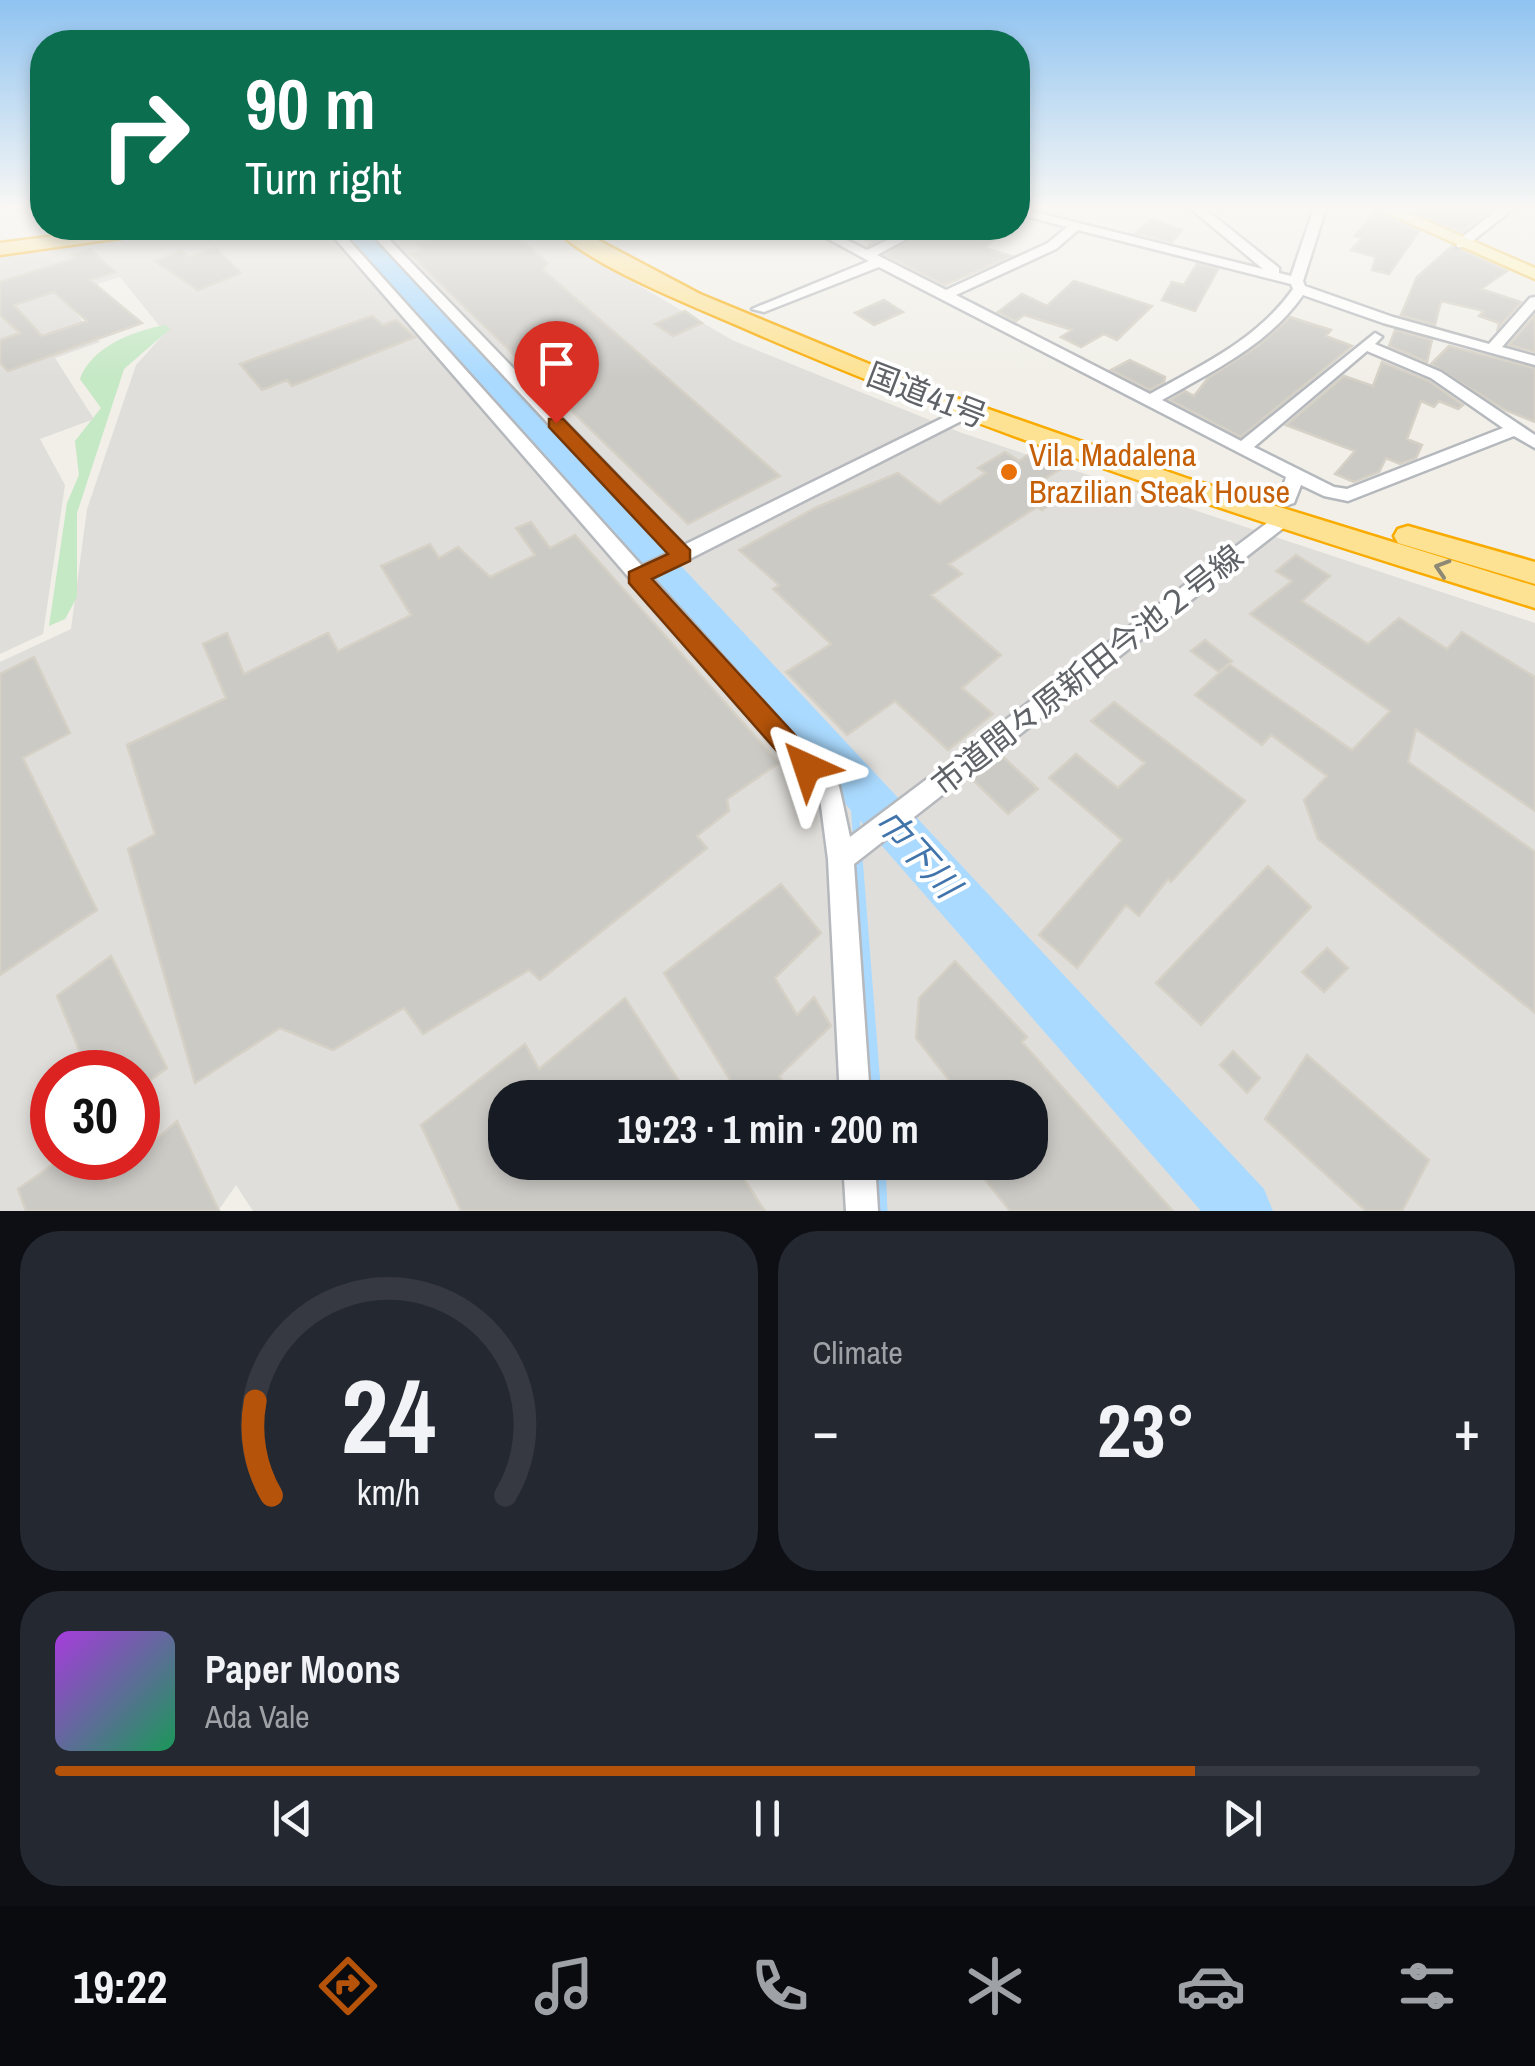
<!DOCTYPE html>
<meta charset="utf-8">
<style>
:root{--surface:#171b24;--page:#242831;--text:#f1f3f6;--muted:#9ea1a6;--line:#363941;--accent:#b45309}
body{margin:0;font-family:"Archivo Narrow","Noto Sans JP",sans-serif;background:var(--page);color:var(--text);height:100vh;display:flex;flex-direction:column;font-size:38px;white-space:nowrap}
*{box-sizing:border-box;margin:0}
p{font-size:32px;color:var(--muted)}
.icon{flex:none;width:55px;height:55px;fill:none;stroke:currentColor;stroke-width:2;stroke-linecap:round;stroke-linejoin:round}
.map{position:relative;height:1211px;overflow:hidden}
.sheet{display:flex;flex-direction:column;gap:20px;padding:20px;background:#0d0f14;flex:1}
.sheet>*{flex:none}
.hud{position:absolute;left:30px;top:30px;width:1000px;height:210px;border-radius:40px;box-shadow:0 5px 15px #0003;background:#0b6e4f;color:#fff;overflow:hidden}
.speed{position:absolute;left:30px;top:1050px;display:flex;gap:20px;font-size:50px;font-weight:700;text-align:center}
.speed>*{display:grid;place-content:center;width:130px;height:130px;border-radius:50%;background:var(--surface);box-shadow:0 5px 15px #0003;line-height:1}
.speed .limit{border:15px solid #d22;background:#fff;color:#111}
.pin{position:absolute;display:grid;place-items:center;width:85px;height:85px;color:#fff;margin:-102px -42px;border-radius:50% 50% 50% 0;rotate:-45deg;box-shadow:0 0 10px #0007}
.pin .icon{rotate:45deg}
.me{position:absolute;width:110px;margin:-55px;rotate:318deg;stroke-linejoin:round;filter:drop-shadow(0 0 8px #0008)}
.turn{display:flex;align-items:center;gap:35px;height:210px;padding:0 50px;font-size:45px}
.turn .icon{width:130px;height:130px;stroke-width:2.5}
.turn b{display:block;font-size:70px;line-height:85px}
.big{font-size:75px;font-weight:700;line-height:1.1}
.sheet .widget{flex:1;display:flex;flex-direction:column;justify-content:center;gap:15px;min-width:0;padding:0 35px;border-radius:40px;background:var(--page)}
.sheet .dial{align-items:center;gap:0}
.dial svg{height:260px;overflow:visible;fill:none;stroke:var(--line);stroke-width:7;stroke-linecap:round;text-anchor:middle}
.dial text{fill:var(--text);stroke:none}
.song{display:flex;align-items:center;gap:30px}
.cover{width:120px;height:120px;border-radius:15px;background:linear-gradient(135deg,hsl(280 70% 55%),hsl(150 70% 35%))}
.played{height:10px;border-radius:5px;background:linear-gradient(90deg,var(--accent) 80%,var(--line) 80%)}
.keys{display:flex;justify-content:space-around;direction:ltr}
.heat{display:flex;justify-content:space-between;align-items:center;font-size:55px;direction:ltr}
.sheet .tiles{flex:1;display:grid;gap:20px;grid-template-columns:1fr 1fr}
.widget:last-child{grid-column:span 2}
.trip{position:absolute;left:488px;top:1080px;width:560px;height:100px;border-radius:40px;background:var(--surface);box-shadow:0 5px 15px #0003;font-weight:700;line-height:100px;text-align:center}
.tabs{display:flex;height:160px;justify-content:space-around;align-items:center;background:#090b0e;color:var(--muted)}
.tabs .icon{width:70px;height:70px}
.tabs .active{color:var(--accent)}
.tabs b{font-size:45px;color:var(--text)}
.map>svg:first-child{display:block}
.industrial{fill:#e0deda;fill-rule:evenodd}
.green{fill:#c5e8c5}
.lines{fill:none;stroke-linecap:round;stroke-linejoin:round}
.stream-far1{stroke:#aadaff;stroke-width:8}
.stream{stroke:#aadaff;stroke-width:9}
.river{fill:#aadaff;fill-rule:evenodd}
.building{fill:#cccac5;stroke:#d6d1c6;stroke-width:2.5;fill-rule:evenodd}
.minor-casing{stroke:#b5b8bc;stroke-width:5}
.major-casing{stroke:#f2c960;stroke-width:5}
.highway-casing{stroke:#f9ab00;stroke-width:5}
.minor{fill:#fff;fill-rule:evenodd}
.major{fill:#fff2af;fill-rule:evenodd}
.highway{fill:#fde293;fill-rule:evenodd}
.oneway{stroke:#8e8975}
.route{fill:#b45309;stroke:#753606;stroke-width:2.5}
.food-dot{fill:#e8710a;stroke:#fff;stroke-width:4}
.labels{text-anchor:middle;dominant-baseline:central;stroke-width:8;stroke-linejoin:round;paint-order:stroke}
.street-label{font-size:32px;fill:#5f6368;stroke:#fff}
.food-label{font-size:32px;fill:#c56008;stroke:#fff;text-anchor:start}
.water-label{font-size:35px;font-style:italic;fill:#4174aa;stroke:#fff}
</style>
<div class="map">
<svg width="1535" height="1211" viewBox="0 0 1535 1211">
<rect width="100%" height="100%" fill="#f1efe8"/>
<path class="industrial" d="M182 228H323L344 251 431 228H541L732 340 962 433 1535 623V1211H253L236 1185 218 1211H0V662L71 629 87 509 136 365 165 333 120 277 61 295 100 342 55 358 94 419 40 439 65 485 43 634 0 654V252ZM52 1072H138V1158H52ZM505 1098H1030V1162H505Z"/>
<path class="green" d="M165 325 170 329 124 369 77 513V597L65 619 49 626 67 503 79 475 75 441 101 408 80 379C91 347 133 331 165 325Z"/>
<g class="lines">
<path class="stream-far1" d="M853 784 857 837
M858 855V859"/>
<path class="stream" d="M858 857 877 1098
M881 1162 883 1211"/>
<path class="river" d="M342 228H365L1264 1189 1273 1211H1201Z"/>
</g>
<path class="building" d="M1406 208H1493L1462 232Z
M1376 212 1419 231 1389 274 1372 270 1376 257 1351 250 1362 238 1354 236Z
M1152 219 1182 230 1172 242 1135 233Z
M486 228H506L548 263 543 270 780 476 688 524 410 254 423 250 416 243Z
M842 228H905L867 246 874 242 841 232Z
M930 228H1006L985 248 1011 256 945 285 885 255Z
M1452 246 1507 271 1481 289 1521 302 1498 328 1499 323 1479 316 1484 311 1441 301 1435 325 1401 315 1417 277Z
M216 248 241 273 198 290 155 261 181 251 189 257Z
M90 249 115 272 90 280 142 323 8 371 0 363V340L20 333 0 315V282L76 258 72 255ZM54 292 87 321 42 336 14 305Z
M1197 264 1218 269 1195 311 1162 300 1172 282 1184 285Z
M1074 281 1152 306 1117 340 1104 334 1081 347 1061 337 1072 330 1024 315 1016 321 998 312 1022 294 1047 306Z
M884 300 903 312 874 325 855 313Z
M685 311 702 323 673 336 655 324Z
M1535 315V352L1509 345Z
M372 316 383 325 396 320 415 337 292 386 287 380 262 390 240 364Z
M1290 317 1331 330 1326 336 1352 346 1241 437 1170 400 1185 391 1194 396 1208 378 1259 345Z
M1395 330 1432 340 1427 362 1389 346Z
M1449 346 1535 368V422L1505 410 1431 364Z
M1130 360 1165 377 1164 382 1150 390 1111 370Z
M1382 362 1429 381 1463 405 1458 409 1439 401 1434 407 1421 401 1407 439 1422 445 1416 458 1400 464 1386 458 1379 472 1354 482 1335 474 1355 451 1286 425 1344 376 1373 386Z
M1005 452 1019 461 1031 453 1059 470 1043 480 1065 494 1042 510 1037 507 949 564 962 574 931 595 1001 655 962 688 993 714 948 750 895 701 847 735 786 672 831 644 773 589 779 585 739 550 815 508 898 473 939 504 986 473 978 468Z
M531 522 550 548 575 535 779 763 727 799 729 811 697 836 707 848 540 980 529 970 423 1034 404 1008 333 1050 280 1028 195 1083 128 849 155 834 127 745 226 698 203 644 227 633 244 674 328 633 338 651 411 615 381 566 430 544 439 558 458 547 490 577 535 555 516 528Z
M1296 555 1330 576 1302 601 1368 644 1399 618 1447 649 1462 632 1535 677V811L1416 729 1408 762 1535 852V1013L1318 839 1304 800 1327 776 1271 735 1262 745 1195 695 1229 664 1352 750 1390 711 1250 614 1292 581 1276 571Z
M1205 640 1232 661 1219 672 1191 651Z
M34 657 70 733 23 758 97 910 0 975V674Z
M1114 702 1245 801 1171 882 1168 879 1139 916 1126 905 1077 968 1039 935 1122 840 1049 778 1076 754 1118 788 1145 763 1091 721Z
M1001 755 1038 789 1008 814 971 778Z
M1268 866 1311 907 1201 1025 1156 983Z
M781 884 821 933 775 978 797 1015 814 997 831 1026 779 1076 795 1098H741L664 973Z
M1327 948 1348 968 1324 992 1302 972Z
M111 956 167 1068 138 1089V1072H88L57 996Z
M955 961 1027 1037 1022 1042 1173 1211H1010L971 1162H1030V1098H963L916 1038 919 998Z
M625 998 690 1098H505V1162H733L765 1211H461L421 1125 525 1044 539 1069Z
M1233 1051 1260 1078 1247 1093 1220 1065Z
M1307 1055 1429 1160 1402 1211H1366L1265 1119Z
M177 1121 219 1211H26L18 1189 62 1158H97L109 1181Z"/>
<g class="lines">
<g class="minor-casing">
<path id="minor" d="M1018 208 1263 269 1190 208H1204L1279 268V273L1291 276 1314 208H1326L1303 281 1305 286 1393 317 1489 344 1530 298 1535 297V309L1502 347 1535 356V365L1383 323 1303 295C1268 345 1214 370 1162 400L1241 441 1375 333 1382 337 1375 344 1441 372 1535 435V448L1514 436 1348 501 1324 496 1301 485 1294 503 1288 505 1279 499 1286 477 879 267 764 312 752 309 869 261 808 228H822L867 250 913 228H927L877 255 946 290 1048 243 1067 227 1018 214ZM1078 230 1291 284 1293 289C1258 339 1202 365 1150 394L956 295 1056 249ZM1367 351 1431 378 1503 428 1347 489 1334 487 1254 447Z
M1500 208H1514L1465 247H1457V241Z
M326 228H338L642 566 669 553 366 228H378L684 545 963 408H975V414L652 578 839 786 850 837 1279 514H1291L1294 518 1291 522 854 864 870 1098H840L828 859 820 798Z
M843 1162H875L878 1211H846Z"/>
</g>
<g class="major-casing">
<path id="major" d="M1376 208H1396L1535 268V279Z"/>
</g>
<g class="highway-casing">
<path id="highway" d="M119 228H165L156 233 0 255V243Z
M554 228H575L700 294 925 387 1189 479 1535 586V608C1267 525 999 440 741 327 691 305 590 266 554 228Z
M1408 526 1535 562V584L1398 543 1394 536 1398 529Z"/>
</g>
<use href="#minor" class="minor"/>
<use href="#major" class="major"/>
<use href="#highway" class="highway"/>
</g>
<defs><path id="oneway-chevron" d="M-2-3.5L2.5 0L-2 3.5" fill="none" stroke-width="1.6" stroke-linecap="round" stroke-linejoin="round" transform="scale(2.5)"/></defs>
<use class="oneway" href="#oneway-chevron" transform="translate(1442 568) rotate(-162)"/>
<linearGradient id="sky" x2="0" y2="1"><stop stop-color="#8fc3f1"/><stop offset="0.55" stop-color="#f9f8f5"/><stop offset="1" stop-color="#f9f8f5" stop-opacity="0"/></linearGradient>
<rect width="1535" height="378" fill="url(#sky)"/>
<path class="route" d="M549 419H563L690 550V561L652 579 816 758 820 767 816 775H798L629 583V572L668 554 549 427Z"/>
<circle class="food-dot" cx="1009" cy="472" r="10"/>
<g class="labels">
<g class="street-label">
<text transform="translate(927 395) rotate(21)">国道41号</text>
<text transform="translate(1087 670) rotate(-38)">市道間々原新田今池２号線</text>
</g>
<g class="food-label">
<text x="1029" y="454">Vila Madalena<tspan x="1029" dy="37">Brazilian Steak House</tspan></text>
</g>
<g class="water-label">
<text transform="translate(918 853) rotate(48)">巾下川</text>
</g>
</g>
</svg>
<div class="speed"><div class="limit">30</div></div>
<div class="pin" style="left:556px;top:423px;background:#d93025"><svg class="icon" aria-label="arrive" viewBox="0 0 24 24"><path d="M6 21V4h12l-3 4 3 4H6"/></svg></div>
<svg class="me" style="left:807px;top:767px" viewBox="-20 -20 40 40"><path d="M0-17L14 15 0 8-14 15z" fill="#b45309" stroke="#fff" stroke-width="4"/></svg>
<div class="trip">19:23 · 1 min · 200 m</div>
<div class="hud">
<div class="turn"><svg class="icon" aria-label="right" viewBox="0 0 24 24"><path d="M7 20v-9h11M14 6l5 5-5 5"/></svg><div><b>90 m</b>Turn right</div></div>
</div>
</div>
<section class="sheet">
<div class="tiles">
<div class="widget dial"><svg viewBox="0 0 100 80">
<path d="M14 69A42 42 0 1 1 86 69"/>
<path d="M14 69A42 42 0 0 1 9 40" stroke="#b45309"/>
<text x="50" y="56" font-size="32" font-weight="700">24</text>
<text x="50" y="72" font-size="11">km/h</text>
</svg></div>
<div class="widget"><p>Climate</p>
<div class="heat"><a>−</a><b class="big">23°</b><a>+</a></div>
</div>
<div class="widget">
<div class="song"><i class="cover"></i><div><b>Paper Moons</b><p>Ada Vale</p></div></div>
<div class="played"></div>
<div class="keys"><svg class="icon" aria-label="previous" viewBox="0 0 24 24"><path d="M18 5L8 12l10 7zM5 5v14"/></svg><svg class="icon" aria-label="pause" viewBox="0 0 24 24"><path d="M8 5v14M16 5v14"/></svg><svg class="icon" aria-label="next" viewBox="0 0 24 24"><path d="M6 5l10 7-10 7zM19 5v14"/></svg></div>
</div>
</div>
</section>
<nav class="tabs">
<b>19:22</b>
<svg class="icon active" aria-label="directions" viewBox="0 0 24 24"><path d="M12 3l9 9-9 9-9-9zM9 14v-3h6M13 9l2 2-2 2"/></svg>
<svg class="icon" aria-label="music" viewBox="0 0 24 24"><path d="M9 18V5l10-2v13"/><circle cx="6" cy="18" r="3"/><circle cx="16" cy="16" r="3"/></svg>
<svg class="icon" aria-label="phone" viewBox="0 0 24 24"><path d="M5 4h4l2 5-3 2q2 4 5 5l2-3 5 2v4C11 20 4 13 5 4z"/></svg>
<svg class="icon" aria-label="climate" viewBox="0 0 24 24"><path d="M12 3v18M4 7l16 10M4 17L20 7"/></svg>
<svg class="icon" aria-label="car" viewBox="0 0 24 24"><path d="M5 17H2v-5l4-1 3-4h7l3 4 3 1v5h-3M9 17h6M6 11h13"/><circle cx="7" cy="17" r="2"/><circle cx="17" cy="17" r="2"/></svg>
<svg class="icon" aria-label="filters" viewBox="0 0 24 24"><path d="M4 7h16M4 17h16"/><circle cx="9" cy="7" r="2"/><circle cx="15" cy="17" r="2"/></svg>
</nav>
